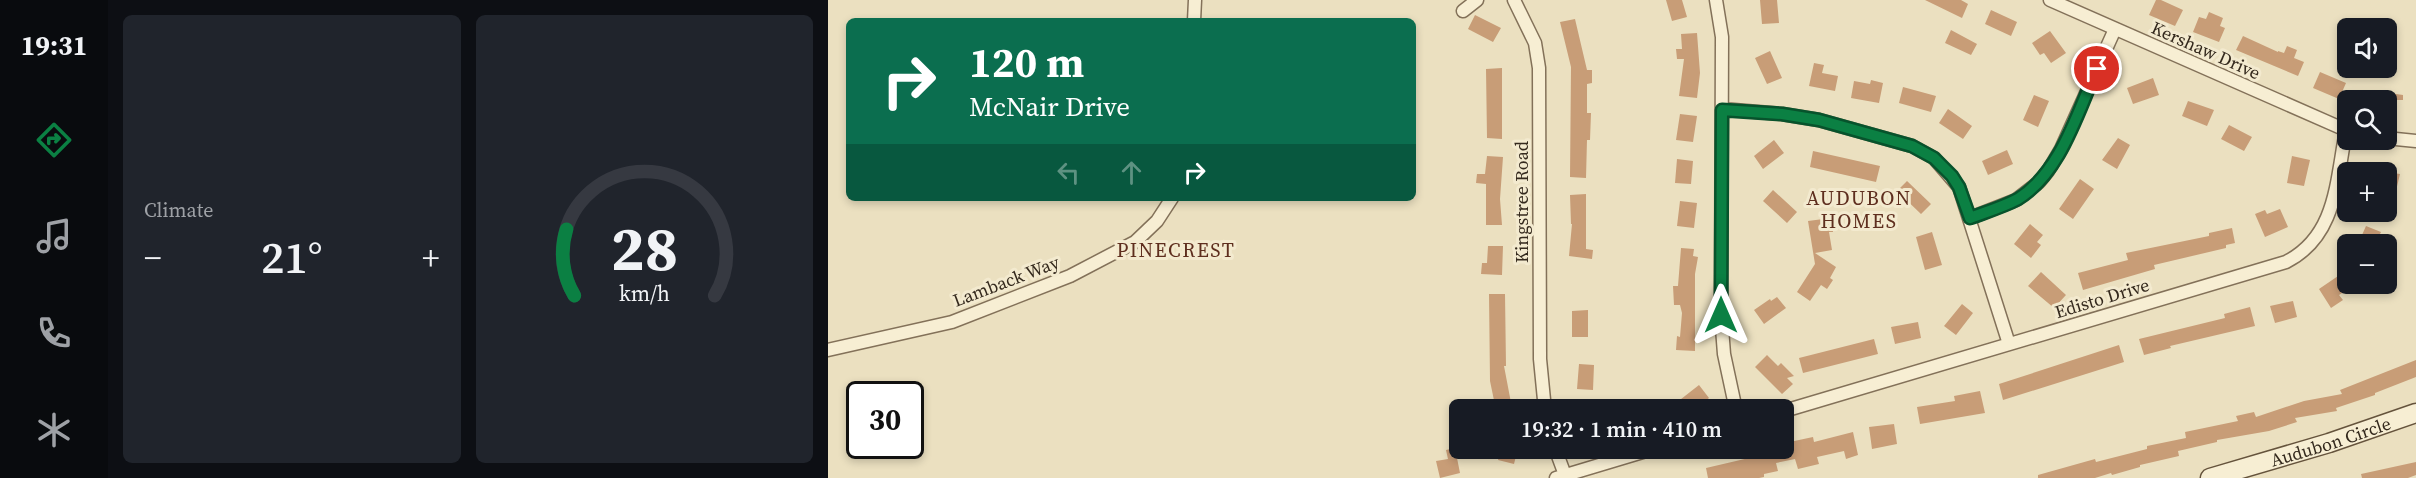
<!DOCTYPE html>
<meta charset="utf-8">
<style>
:root{--surface:#171b24;--page:#20242c;--text:#f1f3f6;--muted:#9ea1a6;--line:#363941;--accent:#0b8043}
body{margin:0;font-family:"Source Serif 4",serif;background:var(--page);color:var(--text);height:100vh;display:flex;flex-direction:column;font-size:22px;white-space:nowrap}
*{box-sizing:border-box;margin:0}
p{font-size:20px;color:var(--muted)}
.icon{flex:none;width:33px;height:33px;fill:none;stroke:currentColor;stroke-width:2;stroke-linecap:round;stroke-linejoin:round}
.map{position:relative;flex:1;overflow:hidden}
.drawer{display:flex;flex-direction:column;gap:15px;padding:15px;background:#0d0f14;width:720px}
.drawer>*{flex:none}
.guide{position:absolute;left:18px;top:18px;width:570px;height:183px;border-radius:9px;box-shadow:0 3px 9px #0003;background:#0b6e4f;color:#fff;overflow:hidden}
.controls{position:absolute;left:1509px;top:18px;display:grid;gap:12px}
.controls a{display:grid;place-items:center;width:60px;height:60px;border-radius:9px;background:var(--surface);box-shadow:0 3px 9px #0003;font-size:30px}
.speed{position:absolute;left:18px;top:381px;display:flex;gap:12px;font-size:30px;font-weight:700;text-align:center}
.speed>*{display:grid;place-content:center;width:78px;height:78px;border-radius:50%;background:var(--surface);box-shadow:0 3px 9px #0003;line-height:1}
.speed .limit{border:3px solid #111;border-radius:9px;background:#fff;color:#111}
.pin{position:absolute;display:grid;place-items:center;width:51px;height:51px;color:#fff;margin:-26px;border:3px solid #fff;border-radius:50%;box-shadow:0 2px 6px #0007}
.me{position:absolute;width:66px;margin:-33px;rotate:0deg;stroke-linejoin:round;filter:drop-shadow(0 0 4px #0008)}
.turn{display:flex;align-items:center;gap:21px;height:126px;padding:0 24px;font-size:27px}
.turn .icon{width:78px;height:78px;stroke-width:2.5}
.turn b{display:block;font-size:42px;line-height:51px}
.lanes{display:flex;align-items:center;height:57px;padding:0 24px;background:#0003;justify-content:center;gap:30px;direction:ltr}
.lanes .off{opacity:.35}
.big{font-size:45px;font-weight:600;line-height:1.1}
.drawer .tile{flex:1;display:flex;flex-direction:column;justify-content:center;gap:9px;min-width:0;padding:0 21px;border-radius:9px;background:var(--page)}
.drawer .dial{align-items:center;gap:0}
.dial svg{height:156px;overflow:visible;fill:none;stroke:var(--line);stroke-width:7;stroke-linecap:round;text-anchor:middle}
.dial text{fill:var(--text);stroke:none}
.heat{display:flex;justify-content:space-between;align-items:center;font-size:33px;direction:ltr}
.drawer .tiles{flex:1;display:grid;gap:15px;grid-template-columns:repeat(2,1fr)}
.trip{position:absolute;left:621px;top:399px;width:345px;height:60px;border-radius:9px;background:var(--surface);box-shadow:0 3px 9px #0003;font-weight:600;line-height:60px;text-align:center}
main{display:flex;flex:1;min-height:0}
.dock{display:flex;flex-direction:column;width:108px;justify-content:space-around;align-items:center;background:#090b0e;color:var(--muted)}
.dock .icon{width:42px;height:42px}
.dock .selected{color:var(--accent)}
.dock b{font-size:27px;color:var(--text)}
.map>svg:first-child{display:block}
.building{fill:#c89d77}
.lines{fill:none;stroke-linecap:round;stroke-linejoin:round}
.street-casing{stroke:#837159;stroke-width:15}
.secondary-casing{stroke:#65533c;stroke-width:21}
.street{stroke:#f7eed3;stroke-width:12}
.secondary{stroke:#f7eed3;stroke-width:18}
.route-casing{stroke:#07532c;stroke-width:15}
.route{stroke:#0b8043;stroke-width:10}
.labels{text-anchor:middle;dominant-baseline:central;stroke-width:6;stroke-linejoin:round;paint-order:stroke}
.street-label{font-size:18px;fill:#34291d;stroke:#f3eacf}
.neighbourhood-label{font-size:20px;letter-spacing:1.5px;fill:#5e2e1e;stroke:#f3eacf}
</style>
<main>
<nav class="dock">
<b>19:31</b>
<svg class="icon selected" aria-label="directions" viewBox="0 0 24 24"><path d="M12 3l9 9-9 9-9-9zM9 14v-3h6M13 9l2 2-2 2"/></svg>
<svg class="icon" aria-label="music" viewBox="0 0 24 24"><path d="M9 18V5l10-2v13"/><circle cx="6" cy="18" r="3"/><circle cx="16" cy="16" r="3"/></svg>
<svg class="icon" aria-label="phone" viewBox="0 0 24 24"><path d="M5 4h4l2 5-3 2q2 4 5 5l2-3 5 2v4C11 20 4 13 5 4z"/></svg>
<svg class="icon" aria-label="climate" viewBox="0 0 24 24"><path d="M12 3v18M4 7l16 10M4 17L20 7"/></svg>
</nav>
<section class="drawer">
<div class="tiles">
<div class="tile"><p>Climate</p>
<div class="heat"><a>−</a><b class="big">21°</b><a>+</a></div>
</div>
<div class="tile dial"><svg viewBox="0 0 100 80">
<path d="M14 69A42 42 0 1 1 86 69"/>
<path d="M14 69A42 42 0 0 1 10 35" stroke="#0b8043"/>
<text x="50" y="56" font-size="32" font-weight="700">28</text>
<text x="50" y="72" font-size="11">km/h</text>
</svg></div>
</div>
</section>
<div class="map">
<svg width="1588" height="478" viewBox="0 0 1588 478">
<rect width="100%" height="100%" fill="#ebe0c0"/>
<path class="building" d="M838 0H854L859 17 844 21Z
M932 0H949L951 23 934 24Z
M1097 0H1133L1140 4 1134 18Z
M1328 0H1333L1355 10 1347 26 1321 15Z
M1163 10 1189 22 1183 36 1157 24Z
M1381 12 1395 18 1392 26 1397 28 1391 42 1365 32 1371 17 1378 19Z
M647 15 673 28 665 42 640 29Z
M747 19 759 70H764V83L759 84V113H763L762 140H759L758 178 742 177 743 67 732 22Z
M1123 30 1149 44 1143 55 1117 43Z
M1222 31 1238 53 1223 63 1216 53 1212 55 1204 43Z
M869 33 872 73 869 98 851 96 856 59H849L848 49H854L853 34Z
M1415 36 1450 52V51L1456 53 1459 46 1469 50 1466 58 1476 62 1470 76 1408 50Z
M942 51 954 78 939 84 927 58Z
M986 63 996 65 994 73 1010 76 1007 91 981 86Z
M674 68V139L659 138 658 69Z
M1492 72 1518 83 1511 99 1485 88Z
M1325 78 1331 95 1305 104 1299 88Z
M1043 80 1055 83 1051 103 1023 98 1026 81 1042 84Z
M1075 87 1108 96 1103 112 1071 103Z
M1541 90 1575 95V100H1539Z
M1206 95 1221 101 1210 127 1195 120Z
M1360 101 1386 110 1379 126 1354 116Z
M1120 109 1144 126 1135 139 1111 123Z
M852 114 869 116 865 142 848 140Z
M1401 125 1424 137 1416 151 1393 139Z
M1290 138 1302 145 1289 169 1274 160Z
M946 140 956 153 935 169 926 156Z
M1179 150 1185 164 1160 175 1154 161Z
M985 151 1052 166 1048 182 982 167Z
M659 156 675 157 672 199 674 225H658V184L648 183 649 174H657Z
M1464 156 1482 160 1476 186 1459 183Z
M849 159 865 161 863 184 847 183Z
M1558 172 1572 174 1566 199 1558 197Z
M1252 179 1266 189 1245 219 1231 209Z
M1079 181 1103 204 1093 214 1069 191Z
M945 190 969 212 959 223 935 201Z
M758 194V249L765 250 764 259 741 256 744 224H743L742 195Z
M852 201 869 203 866 228 849 226Z
M1452 209 1460 227 1437 237 1427 214 1437 210 1439 214Z
M1003 218 1005 232H1001L1004 250 987 253 1008 267 1002 278 1005 280 999 289 993 285 982 301 969 292 987 264 980 221Z
M1202 224 1215 235 1209 242 1213 245 1203 258 1186 244Z
M1538 226 1553 232 1547 244H1530Z
M1404 228 1407 243 1398 245V248L1326 265 1327 269 1255 290 1250 273 1300 260 1298 253 1381 236V233Z
M1104 232 1114 265 1097 270 1088 237Z
M660 246H675L674 275 653 274 654 263H659Z
M853 248 866 249 865 256 870 257 867 274V351L848 350 849 336 852 337 854 313 852 305H846L845 286H850Z
M1213 272 1238 295 1226 308 1200 286Z
M1513 274 1522 288 1511 295 1515 300 1503 308 1491 289Z
M661 294H677L678 366H676L684 408 676 410H668L662 381Z
M949 297 958 308 936 324 926 310 942 299 943 301Z
M1465 301 1469 317 1447 323 1442 306Z
M1134 304 1145 313 1128 335 1116 326Z
M1422 307 1427 326 1342 346 1343 348 1316 355 1311 339 1397 318 1396 314Z
M760 310V337H744V311Z
M1090 322 1093 338 1067 344 1063 327Z
M1046 339 1050 354 975 373 971 358Z
M1291 345 1296 362 1175 400 1171 384Z
M939 355 950 366 953 363 966 376 959 378 965 384 954 394 927 367Z
M1588 360V377L1547 393V395L1508 408 1509 411 1467 418 1469 422 1441 431 1389 440V442L1350 451 1351 456 1312 465V467L1284 475 1283 473 1267 478H1210V475L1267 459 1268 462 1319 449V446L1358 438 1357 432 1410 421 1408 416 1426 412 1428 417 1476 401 1514 394 1512 390Z
M751 364 766 365 765 390 749 389Z
M871 385 881 398 866 410H854L848 403Z
M1152 391 1157 413 1092 424 1089 407 1127 401 1126 396Z
M1066 424 1069 444 1044 449 1041 427Z
M1025 432 1030 455 1018 459 1016 451 989 457 991 464 970 469 967 459 948 463 950 471 936 474V477L931 478H880L878 468 959 449 957 443 985 437 986 442Z
M627 448 632 473 612 478 608 461 620 459 618 450Z
M673 448H690L686 464 670 460Z
M1588 462V475L1580 478H1534L1533 474Z"/>
<g class="lines">
<g class="street-casing">
<path id="street" d="M686 0 707 43 711 68 712 359 717 410
M888 0 894 37 893 315 896 354 908 410
M1222 0 1520 131
M635 11 649 0
M366 21 367 0
M894 109 954 114 991 120 1084 146 1106 158 1131 187 1181 344
M1558 138 1588 141
M1142 218 1188 200 1211 182 1220 171 1233 149 1287 29
M0 350 124 322 242 276 307 242 329 221 344 198
M956 411 1458 262C1509 236 1508 181 1518 131
M727 448 737 475
M728 478 828 448"/>
</g>
<g class="secondary-casing">
<g id="secondary">
<path id="s1" d="M1382 478 1501 443 1588 413"/>
</g>
</g>
<use href="#street" class="street"/>
<use href="#secondary" class="secondary"/>
</g>
<g class="lines">
<g class="route-casing">
<path id="route" d="M893 315 894 110 954 114 991 120 1084 146 1106 158 1124 176 1131 187 1142 218C1158 212 1175 207 1190 199 1233 172 1249 113 1269 69"/>
</g>
<use href="#route" class="route"/>
</g>
<g class="labels">
<g class="street-label">
<text transform="translate(1378 50) rotate(24)">Kershaw Drive</text>
<text transform="translate(693 202) rotate(-90)">Kingstree Road</text>
<text transform="translate(178 281) rotate(-21)">Lamback Way</text>
<text transform="translate(1274 298) rotate(-17)">Edisto Drive</text>
<text stroke="none"><textPath href="#s1" startOffset="126">Audubon Circle</textPath></text>
</g>
<g class="neighbourhood-label">
<text x="1031" y="198">AUDUBON<tspan x="1031" dy="23">HOMES</tspan></text>
<text x="348" y="250">PINECREST</text>
</g>
</g>
</svg>
<div class="controls">
<a><svg class="icon" aria-label="sound" viewBox="0 0 24 24"><path d="M4 9h4l5-4v14l-5-4H4zM17 9q2 3 0 6"/></svg></a>
<a><svg class="icon" aria-label="search" viewBox="0 0 24 24"><circle cx="10" cy="10" r="6"/><path d="M15 15l6 6"/></svg></a>
<a>+</a>
<a>−</a>
</div>
<div class="speed"><div class="limit">30</div></div>
<div class="pin" style="left:1269px;top:69px;background:#d93025"><svg class="icon" aria-label="arrive" viewBox="0 0 24 24"><path d="M6 21V4h12l-3 4 3 4H6"/></svg></div>
<svg class="me" style="left:893px;top:315px" viewBox="-20 -20 40 40"><path d="M0-17L14 15 0 8-14 15z" fill="#0b8043" stroke="#fff" stroke-width="4"/></svg>
<div class="trip">19:32 · 1 min · 410 m</div>
<div class="guide">
<div class="turn"><svg class="icon" aria-label="right" viewBox="0 0 24 24"><path d="M7 20v-9h11M14 6l5 5-5 5"/></svg><div><b>120 m</b>McNair Drive</div></div>
<div class="lanes"><svg class="icon off" aria-label="left" viewBox="0 0 24 24"><path d="M17 20v-9H6M10 6l-5 5 5 5"/></svg><svg class="icon off" aria-label="ahead" viewBox="0 0 24 24"><path d="M12 20V5M6 11l6-6 6 6"/></svg><svg class="icon" aria-label="right" viewBox="0 0 24 24"><path d="M7 20v-9h11M14 6l5 5-5 5"/></svg></div>
</div>
</div>
</main>
